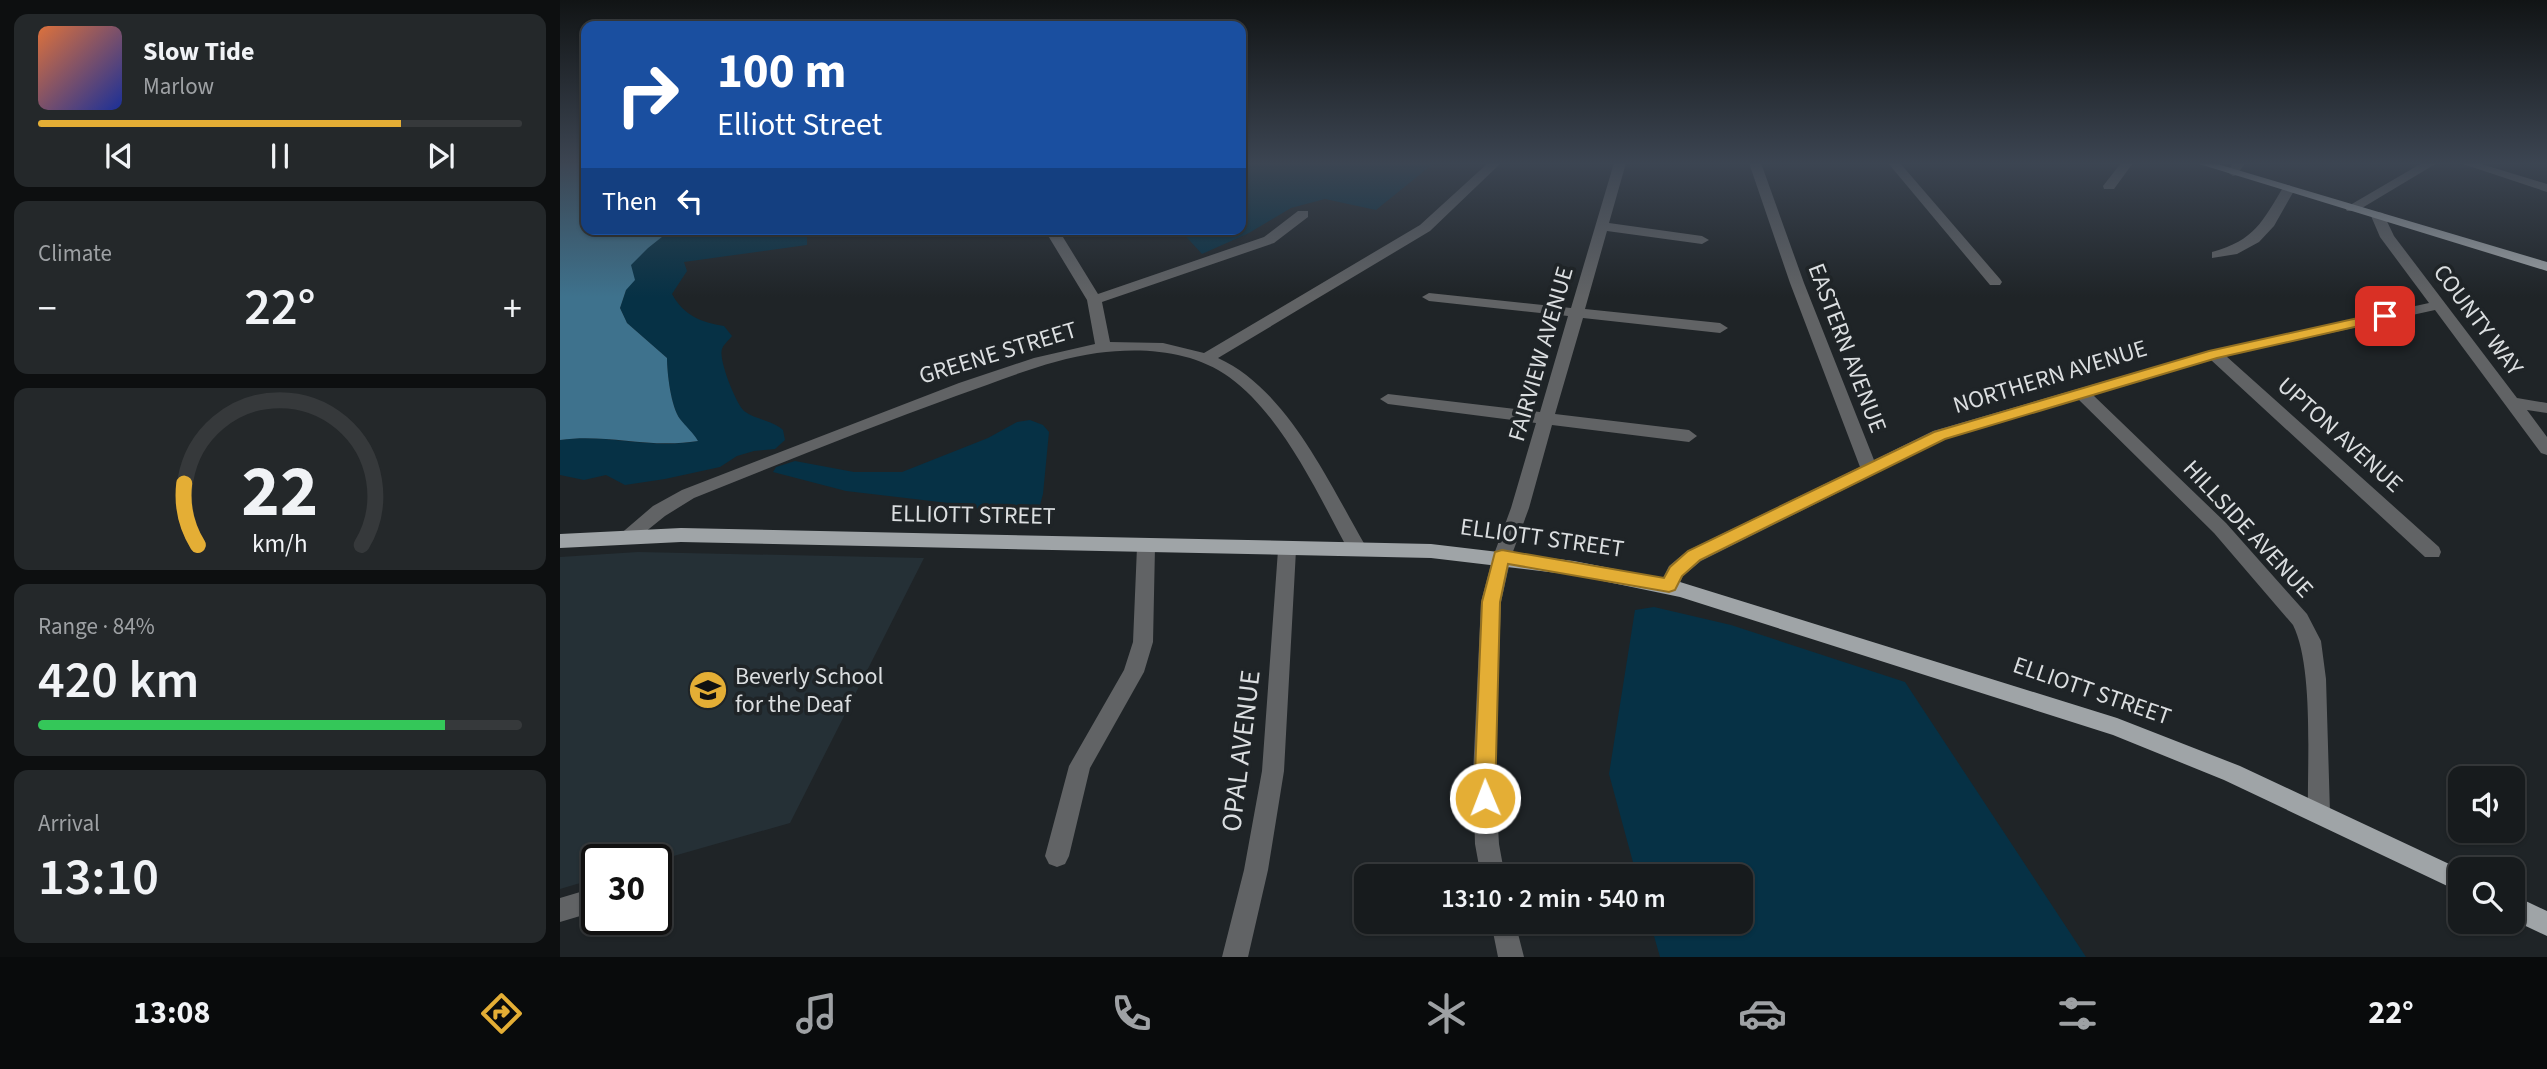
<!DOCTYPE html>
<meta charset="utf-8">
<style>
:root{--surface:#171b1d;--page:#24282a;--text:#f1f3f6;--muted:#9ea1a4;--line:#36393b;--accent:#e4ae35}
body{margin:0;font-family:"Source Sans 3",sans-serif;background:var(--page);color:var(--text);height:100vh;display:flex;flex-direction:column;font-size:26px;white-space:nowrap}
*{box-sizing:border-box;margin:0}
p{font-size:23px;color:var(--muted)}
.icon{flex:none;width:38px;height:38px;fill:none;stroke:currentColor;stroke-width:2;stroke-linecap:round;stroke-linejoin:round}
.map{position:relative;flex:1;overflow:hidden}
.drawer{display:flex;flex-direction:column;gap:14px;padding:14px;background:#0d0f10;width:560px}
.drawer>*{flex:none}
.top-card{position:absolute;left:21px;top:21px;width:665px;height:214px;border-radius:14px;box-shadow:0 2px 5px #0004,0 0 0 2px var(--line);background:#1a4fa0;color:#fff;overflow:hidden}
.buttons{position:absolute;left:1888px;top:766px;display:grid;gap:14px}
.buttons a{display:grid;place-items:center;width:77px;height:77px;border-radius:14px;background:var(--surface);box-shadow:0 2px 5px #0004,0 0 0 2px var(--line);font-size:35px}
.speed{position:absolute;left:21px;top:844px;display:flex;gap:14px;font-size:35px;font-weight:700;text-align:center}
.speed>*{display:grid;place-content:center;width:91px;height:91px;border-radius:50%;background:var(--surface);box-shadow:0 2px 5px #0004,0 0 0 2px var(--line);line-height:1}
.speed .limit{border:4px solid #111;border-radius:10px;background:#fff;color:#111}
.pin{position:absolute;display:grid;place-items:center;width:60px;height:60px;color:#fff;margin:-30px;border-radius:14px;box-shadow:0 4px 10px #0006}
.me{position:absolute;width:77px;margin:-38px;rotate:359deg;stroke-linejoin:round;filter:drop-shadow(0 0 5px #0008)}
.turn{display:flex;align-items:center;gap:24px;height:147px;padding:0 21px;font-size:32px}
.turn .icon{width:91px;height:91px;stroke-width:2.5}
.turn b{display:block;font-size:49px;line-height:60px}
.then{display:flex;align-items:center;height:66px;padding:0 21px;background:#0003;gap:14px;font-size:26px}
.big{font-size:52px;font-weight:600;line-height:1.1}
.drawer .card{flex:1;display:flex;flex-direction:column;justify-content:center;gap:10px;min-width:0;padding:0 24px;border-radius:14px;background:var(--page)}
.drawer .dial{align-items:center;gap:0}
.dial svg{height:182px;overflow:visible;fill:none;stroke:var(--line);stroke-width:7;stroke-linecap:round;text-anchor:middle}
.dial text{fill:var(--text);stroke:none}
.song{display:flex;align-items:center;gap:21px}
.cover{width:84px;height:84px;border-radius:10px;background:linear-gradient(135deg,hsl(20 70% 55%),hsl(230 70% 35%))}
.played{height:7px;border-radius:4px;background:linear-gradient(90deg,var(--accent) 75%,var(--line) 75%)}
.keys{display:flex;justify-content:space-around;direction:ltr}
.heat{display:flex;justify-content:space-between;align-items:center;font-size:38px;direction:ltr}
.charge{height:10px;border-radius:5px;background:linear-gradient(90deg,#34c759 84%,var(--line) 0)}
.trip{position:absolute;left:794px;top:864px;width:399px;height:70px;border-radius:14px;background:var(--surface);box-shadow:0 2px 5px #0004,0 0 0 2px var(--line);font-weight:600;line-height:70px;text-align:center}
.tab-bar{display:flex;height:112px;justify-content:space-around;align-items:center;background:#090b0c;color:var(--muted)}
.tab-bar .icon{width:49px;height:49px}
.tab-bar .active{color:var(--accent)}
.tab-bar b{font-size:32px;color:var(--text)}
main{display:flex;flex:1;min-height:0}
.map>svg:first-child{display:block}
.built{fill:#253036}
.green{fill:#063145}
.water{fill:#3e728d}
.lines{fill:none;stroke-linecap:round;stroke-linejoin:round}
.minor{fill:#616365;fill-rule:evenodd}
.major{fill:#9fa4a7;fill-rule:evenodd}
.route{fill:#e4ae35;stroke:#947122;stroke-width:2}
.labels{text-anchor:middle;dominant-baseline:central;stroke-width:7;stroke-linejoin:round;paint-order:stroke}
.street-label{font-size:24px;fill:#dbdee0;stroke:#1f2427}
.poi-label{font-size:24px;fill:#dbdee0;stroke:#1f2427;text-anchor:start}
.near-street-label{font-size:28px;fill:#dbdee0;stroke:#1f2427}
</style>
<main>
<section class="drawer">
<div class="card">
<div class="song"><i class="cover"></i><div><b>Slow Tide</b><p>Marlow</p></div></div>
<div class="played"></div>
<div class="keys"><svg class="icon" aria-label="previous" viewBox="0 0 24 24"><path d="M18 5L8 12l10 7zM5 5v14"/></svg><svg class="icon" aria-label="pause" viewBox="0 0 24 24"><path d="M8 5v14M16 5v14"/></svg><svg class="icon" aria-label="next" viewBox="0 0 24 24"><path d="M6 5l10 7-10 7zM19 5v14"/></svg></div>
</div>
<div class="card"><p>Climate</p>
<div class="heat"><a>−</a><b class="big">22°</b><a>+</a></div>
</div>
<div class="card dial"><svg viewBox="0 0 100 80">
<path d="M14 69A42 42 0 1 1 86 69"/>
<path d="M14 69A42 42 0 0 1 8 42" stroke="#e4ae35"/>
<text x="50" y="56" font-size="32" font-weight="700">22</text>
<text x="50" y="72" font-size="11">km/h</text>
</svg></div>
<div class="card"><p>Range · 84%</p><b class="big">420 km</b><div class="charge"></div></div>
<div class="card"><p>Arrival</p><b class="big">13:10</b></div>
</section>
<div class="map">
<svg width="1987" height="957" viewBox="0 0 1987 957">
<rect width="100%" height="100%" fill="#1f2427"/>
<path class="built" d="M78 552 364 558 230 823 96 861 37 859V878L0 889V557Z"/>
<path class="green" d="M681 163H874L816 210 765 199 731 208 689 233 642 254 619 229H681Z
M58 229H247V245L124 262 127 271 112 294C124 316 141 322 164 326L172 336C169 340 163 345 162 349 158 359 176 404 184 411 196 420 212 420 223 430L225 440 215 449 194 451 177 456 160 467 105 479 65 485 46 475 24 480 0 475V440C46 433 90 450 138 441 132 431 125 427 120 419 111 407 107 373 107 358L67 323 60 308 66 290Z
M470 420 483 425 489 432 483 494 477 516 468 520 397 504 286 491 213 472 216 467 235 461 294 472H342L428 438 457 422Z
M1094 607 1171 625 1345 682 1526 957H1100L1090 922H1181V877H1077L1049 774 1075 610Z"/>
<path class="water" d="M0 163H26V229H112L88 248 71 265 75 280 66 290 60 308 67 323 107 358C107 373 111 407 120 419 126 427 133 432 138 441 88 449 46 433 0 440Z"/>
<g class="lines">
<path class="minor" d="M928 163H941L870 231 658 358C727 389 769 483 805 545L807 550 805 555H791C759 497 724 417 669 377 632 350 581 347 537 353 488 360 442 380 396 396 308 428 221 463 134 498L105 516 74 541H60L58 536 93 506 122 490 399 383 474 358 535 344 527 300 484 229H498L538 294 704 237 738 211H748V217L714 243 542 302 550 342 603 343 644 353 860 225Z
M1054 163H1066L1049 223 1142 236 1149 240 1142 244 1047 231 1025 309 1160 323 1168 328 1160 333 1023 318 995 414 1129 430 1137 436 1129 442 992 425 969 508 951 557 941 602 935 775 939 844 945 877H921L915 844 913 775 921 602 933 557 951 508 976 423 828 404 820 399 828 394 980 412 1008 316 869 301 862 297 869 293 1011 308Z
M1189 163H1201L1244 283 1314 460 1373 431 1649 351 1869 303 1820 237 1811 216 1818 212 1823 213 1834 236 1957 398 1987 403V413L1967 410 1987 437V455L1981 453 1875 310 1666 356 1879 547 1881 552 1879 557H1865L1651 360 1533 395 1666 523 1747 614 1761 641 1766 679 1770 813 1767 820 1759 823 1751 820 1748 813C1747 764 1754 667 1733 625L1654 533 1518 399 1385 439 1141 561 1123 576 1116 591 1109 593 1102 591 1099 586 1109 566 1127 551 1300 467 1230 283Z
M1328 163H1340L1440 279 1442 282 1440 285H1430Z
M1561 163H1573L1554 189H1544L1543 186Z
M1673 163H1685L1677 175 1673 176 1667 172Z
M1862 163H1877L1797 211H1787L1785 208Z
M1900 163H1918L1987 184V192Z
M1729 185 1735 189 1714 226 1699 242 1677 254 1652 258V252C1695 240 1702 222 1724 186Z
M586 540 593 542 595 547 593 642 584 672 530 768 509 856 505 864 497 867 489 864 485 856 509 766 564 670 573 642 577 547 579 542Z
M727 543 734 545 736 550 724 771 708 870 688 957H662L684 870 702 771 718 550 720 545Z
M37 887V911L0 922V898Z
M931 922H955L964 957H938Z"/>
<path class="major" d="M1636 163H1654L1987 262V271Z
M121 528 871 544 1014 561 1120 582 1557 718 1680 766 1902 870 1900 892 1664 780 1553 735 1120 597 1014 575 871 558 121 542 0 548V534Z
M1953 895 1987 911V936L1953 920Z"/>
</g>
<linearGradient id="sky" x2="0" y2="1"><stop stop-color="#111415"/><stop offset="0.55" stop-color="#3c4552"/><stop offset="1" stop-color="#3c4552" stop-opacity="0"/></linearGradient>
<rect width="1987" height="297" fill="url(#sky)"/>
<path class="route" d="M1825 312 1830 313V319L1657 358 1385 439 1140 560 1122 576 1115 590 1109 592 948 564 940 602 935 798 932 804 925 807 917 804 914 798 922 602 935 552 942 550 1104 578 1110 567 1128 551 1374 432 1649 351Z"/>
<defs>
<g id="school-disc" transform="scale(2.0125)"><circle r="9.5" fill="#e4ae35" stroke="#1f2427"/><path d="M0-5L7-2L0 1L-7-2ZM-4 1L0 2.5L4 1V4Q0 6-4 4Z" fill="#111"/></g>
</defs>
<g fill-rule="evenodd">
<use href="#school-disc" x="148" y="690"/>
</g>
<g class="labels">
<g class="street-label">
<text transform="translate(1918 320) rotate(53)">COUNTY WAY</text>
<text transform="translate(1287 348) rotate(69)">EASTERN AVENUE</text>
<text transform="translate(438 353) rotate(-17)">GREENE STREET</text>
<text transform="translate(981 354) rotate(-74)">FAIRVIEW AVENUE</text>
<text transform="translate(1490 377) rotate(-17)">NORTHERN AVENUE</text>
<text transform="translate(1780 435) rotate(42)">UPTON AVENUE</text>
<text transform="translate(413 515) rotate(1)">ELLIOTT STREET</text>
<text transform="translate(1688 529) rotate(47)">HILLSIDE AVENUE</text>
<text transform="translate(982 538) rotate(8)">ELLIOTT STREET</text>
<text transform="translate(1532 691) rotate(19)">ELLIOTT STREET</text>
</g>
<g class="poi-label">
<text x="175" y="676">Beverly School<tspan x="175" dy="28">for the Deaf</tspan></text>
</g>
<g class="near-street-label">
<text transform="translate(681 751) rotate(-83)">OPAL AVENUE</text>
</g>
</g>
</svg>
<div class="buttons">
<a><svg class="icon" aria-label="sound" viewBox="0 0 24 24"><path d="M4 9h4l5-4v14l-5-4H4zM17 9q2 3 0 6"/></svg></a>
<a><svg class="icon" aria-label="search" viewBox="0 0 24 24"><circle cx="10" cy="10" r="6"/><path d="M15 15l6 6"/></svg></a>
</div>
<div class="speed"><div class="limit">30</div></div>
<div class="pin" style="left:1825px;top:316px;background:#d93025"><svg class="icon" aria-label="arrive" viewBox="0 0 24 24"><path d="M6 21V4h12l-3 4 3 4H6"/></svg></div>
<svg class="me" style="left:925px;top:798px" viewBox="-20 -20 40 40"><circle r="17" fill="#e4ae35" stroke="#fff" stroke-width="3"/><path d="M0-11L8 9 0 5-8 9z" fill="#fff"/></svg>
<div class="trip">13:10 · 2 min · 540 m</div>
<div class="top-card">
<div class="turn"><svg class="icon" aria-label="right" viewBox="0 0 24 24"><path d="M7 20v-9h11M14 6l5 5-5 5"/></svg><div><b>100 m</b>Elliott Street</div></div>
<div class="then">Then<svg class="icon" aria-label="left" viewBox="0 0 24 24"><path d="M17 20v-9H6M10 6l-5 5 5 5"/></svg></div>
</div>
</div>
</main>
<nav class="tab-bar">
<b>13:08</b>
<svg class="icon active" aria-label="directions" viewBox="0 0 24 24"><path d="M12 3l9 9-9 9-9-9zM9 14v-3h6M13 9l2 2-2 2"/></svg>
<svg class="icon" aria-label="music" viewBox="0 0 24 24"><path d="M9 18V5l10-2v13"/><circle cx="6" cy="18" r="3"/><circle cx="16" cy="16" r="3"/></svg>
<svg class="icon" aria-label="phone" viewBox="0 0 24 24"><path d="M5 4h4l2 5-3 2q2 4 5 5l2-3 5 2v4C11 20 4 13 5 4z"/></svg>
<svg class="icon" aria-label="climate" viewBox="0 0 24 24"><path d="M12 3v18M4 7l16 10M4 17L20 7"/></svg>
<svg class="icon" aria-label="car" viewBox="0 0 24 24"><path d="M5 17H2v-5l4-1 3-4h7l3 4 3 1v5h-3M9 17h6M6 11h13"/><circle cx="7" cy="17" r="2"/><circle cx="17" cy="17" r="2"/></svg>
<svg class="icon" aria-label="filters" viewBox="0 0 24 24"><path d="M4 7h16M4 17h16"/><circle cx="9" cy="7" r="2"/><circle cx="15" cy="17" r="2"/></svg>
<b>22°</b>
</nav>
